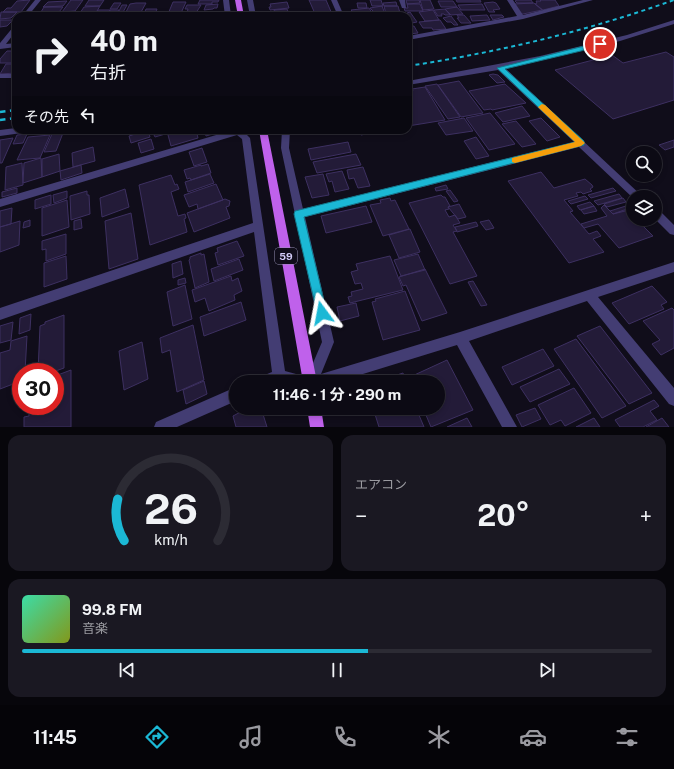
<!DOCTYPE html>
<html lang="ja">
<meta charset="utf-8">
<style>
:root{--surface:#0c0a14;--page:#1a1822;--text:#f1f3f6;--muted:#9a9aa0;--line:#2c2b34;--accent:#1bb8d5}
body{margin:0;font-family:"Public Sans","Noto Sans JP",sans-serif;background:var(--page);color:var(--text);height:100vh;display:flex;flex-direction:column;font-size:15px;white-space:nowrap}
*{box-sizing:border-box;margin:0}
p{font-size:13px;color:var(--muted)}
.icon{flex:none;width:22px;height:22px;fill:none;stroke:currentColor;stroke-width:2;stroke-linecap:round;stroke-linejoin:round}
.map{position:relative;height:427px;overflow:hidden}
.details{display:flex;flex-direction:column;gap:8px;padding:8px;background:#07060b;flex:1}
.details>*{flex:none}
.top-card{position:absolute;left:12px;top:12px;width:400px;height:122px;border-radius:12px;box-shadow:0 2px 6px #0003,0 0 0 1px var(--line);background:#0c0a14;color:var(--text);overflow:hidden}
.controls{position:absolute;left:626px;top:146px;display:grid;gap:8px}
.controls a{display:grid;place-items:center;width:36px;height:36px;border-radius:50%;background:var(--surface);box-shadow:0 2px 6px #0003,0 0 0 1px var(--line);font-size:20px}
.speed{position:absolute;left:12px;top:363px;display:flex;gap:8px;font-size:20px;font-weight:700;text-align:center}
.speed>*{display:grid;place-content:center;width:52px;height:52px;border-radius:50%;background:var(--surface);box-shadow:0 2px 6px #0003,0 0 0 1px var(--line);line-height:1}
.speed .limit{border:6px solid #d22;background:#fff;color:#111}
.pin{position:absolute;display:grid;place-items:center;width:34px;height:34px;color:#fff;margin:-17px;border:2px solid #fff;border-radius:50%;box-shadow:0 1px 4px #0007}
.me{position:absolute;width:44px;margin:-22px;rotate:347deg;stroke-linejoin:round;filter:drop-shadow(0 0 3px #0008)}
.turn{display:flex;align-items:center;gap:14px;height:84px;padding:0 12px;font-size:18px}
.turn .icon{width:52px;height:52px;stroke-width:2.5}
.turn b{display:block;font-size:28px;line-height:34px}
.then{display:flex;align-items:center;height:38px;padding:0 12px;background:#0003;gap:8px;font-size:15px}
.big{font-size:30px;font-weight:700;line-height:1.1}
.details .tile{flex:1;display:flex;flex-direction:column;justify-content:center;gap:6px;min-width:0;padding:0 14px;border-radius:12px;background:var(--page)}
.details .dial{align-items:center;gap:0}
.dial svg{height:104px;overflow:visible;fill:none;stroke:var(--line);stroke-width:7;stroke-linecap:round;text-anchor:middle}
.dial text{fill:var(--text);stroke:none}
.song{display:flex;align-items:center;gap:12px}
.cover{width:48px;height:48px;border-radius:6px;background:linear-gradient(135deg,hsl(160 70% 55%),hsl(70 70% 35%))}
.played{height:4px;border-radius:2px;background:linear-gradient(90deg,var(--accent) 55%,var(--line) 55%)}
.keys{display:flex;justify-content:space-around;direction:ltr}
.heat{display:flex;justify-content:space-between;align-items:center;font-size:22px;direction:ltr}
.details .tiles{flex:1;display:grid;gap:8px;grid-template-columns:1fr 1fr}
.tile:last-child{grid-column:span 2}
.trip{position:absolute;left:229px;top:375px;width:216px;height:40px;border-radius:20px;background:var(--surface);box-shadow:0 2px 6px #0003,0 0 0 1px var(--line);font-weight:700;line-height:40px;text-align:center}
.tab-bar{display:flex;height:64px;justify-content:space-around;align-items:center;background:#050408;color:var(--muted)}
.tab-bar .icon{width:28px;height:28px}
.tab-bar .selected{color:var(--accent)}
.tab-bar b{font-size:18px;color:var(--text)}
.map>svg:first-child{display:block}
.building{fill:#231b38;stroke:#3d3061}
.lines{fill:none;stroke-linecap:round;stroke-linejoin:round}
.lane{fill:#433d73;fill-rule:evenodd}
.street{fill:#433d73;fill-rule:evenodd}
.primary{fill:#bf61eb;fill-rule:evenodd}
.rail-far1{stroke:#1bb8d5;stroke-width:2;stroke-dasharray:4 3.5;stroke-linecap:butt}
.rail{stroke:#1bb8d5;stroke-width:2.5;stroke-dasharray:5.5 4.5;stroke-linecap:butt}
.route{fill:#1bb8d5;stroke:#12788a}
.slow{fill:#f59e0b}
.labels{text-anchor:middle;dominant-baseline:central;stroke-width:4;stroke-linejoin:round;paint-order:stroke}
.shield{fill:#100d1a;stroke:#9993b6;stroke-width:1}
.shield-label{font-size:10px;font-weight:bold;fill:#d4ccf9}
</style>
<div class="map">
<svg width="674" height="427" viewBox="0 0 674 427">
<rect width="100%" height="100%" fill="#100d1a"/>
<path class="building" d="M30 0 21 12H3L7 8H11L17 1Z
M71 0H83L75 11 62 12Z
M89 0H104L100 6H85Z
M200 0H219L218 2H212V4H198Z
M309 0H326L332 14 316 16Z
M370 0H381L383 6H372Z
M406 0H419L420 3 407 4Z
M420 0H430L434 9 423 10Z
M456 0H480L481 2H457Z
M517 0H531L533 3H517L515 1Z
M540 0H555L559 6 543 10 535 4 537 3 536 1H541Z
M67 1 63 6 43 7 48 2Z
M438 1H453L457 7H441Z
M173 2H186L181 13 168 14Z
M287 2 289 8 270 10 269 7H271L270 4Z
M396 2 397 6H384L383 3Z
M493 2 496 3 500 9 493 10 495 12H489L484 3Z
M114 3H121L117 9H110Z
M136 3H146L140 14H125L130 4Z
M357 3H366L367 8H358Z
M534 3 542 10 523 14H520L514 4Z
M218 4 217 8H214L213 9 204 10 206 5Z
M407 4H420L423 11H405L404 8H408Z
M482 4 485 10H461L458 5Z
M122 5H127L122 14 117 15Z
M187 5H201L196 13H187L188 9H185Z
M100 6 94 16H78L84 7Z
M382 6 385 14H376L370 8Z
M384 6H398L400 13 386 14Z
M44 7H63L59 12H41Z
M457 7 463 14 451 15 445 9Z
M369 8 374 16H357L351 10Z
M146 9H157L155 14H144Z
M287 9 289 14 276 16 274 10Z
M445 9 450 15H445L444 14H441L442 16H438L434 10Z
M98 10H110L107 16H95Z
M110 10H119L115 16H107Z
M433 10 439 20 425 21 419 12Z
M1 12H17L11 18 0 19Z
M40 12H59L56 16H37Z
M217 12V13L213 14 214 16H197L196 14Z
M274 12 275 16H257V13Z
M410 12 417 22 412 23 407 13Z
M457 15H464L471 23H461L457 18H459Z
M487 15 490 20 472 21 470 16Z
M490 15H502L504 17 493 20Z
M451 16 458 25H454L451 22H447L443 18Z
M0 20H13L7 26 0 27Z
M440 20 446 29 433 30 432 28H423L419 22Z
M414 26 418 33 409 34 408 27Z
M7 51H16V60L14 63H0V59Z
M666 52 674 57V100L613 119 555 70 612 55 623 63Z
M6 64H16V73L0 74Z
M493 74 498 75 505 82 497 83 489 75Z
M459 81 483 113 461 117 438 85Z
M437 84 460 117 448 119 425 86Z
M505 84 526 103 492 110 491 109 484 110 469 91Z
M425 87 445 120 408 126V92L413 91 412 89Z
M522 106 530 116 503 122 495 113Z
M490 113 515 144 489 150 466 118Z
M464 118 473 131 446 135 438 123Z
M541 118 560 137 547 141 529 121Z
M516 121 536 144 522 147 502 124Z
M130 130H146L131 135Z
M148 130 150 137 131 143 129 136Z
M170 130H179L155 137 154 135Z
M185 130H196L198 138 171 146 168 135Z
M204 130H223V131L206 136Z
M359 130H386L361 135Z
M63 133 56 151 44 152 52 134Z
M27 134 23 143 13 144 17 135Z
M50 135 40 158 17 160 28 137Z
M476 137 489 156 476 159 464 141Z
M13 138 2 163H0V140Z
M151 139 154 149 141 153 138 143Z
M674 140V147L665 150 659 145Z
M348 142 351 152 311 160 308 149Z
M93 147 95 161 73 167 72 153Z
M202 148 207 162 194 166 189 152Z
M59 154 60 171 42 177V159Z
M356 154 361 165 317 173 313 162Z
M41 158 42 177 23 183 24 163Z
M22 163 23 185 5 190 6 167Z
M208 164 211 173 191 180 190 178 187 179 184 170 201 165V166Z
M81 165 82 173 61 180 60 171Z
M363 167 370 186 358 188 354 178 349 179 347 170Z
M342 171 349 189 335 192 332 181 329 182 326 174Z
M541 172 554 188 585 179 592 185 593 187 590 189 592 191 583 194 581 192 576 193 578 196 564 200 573 211 570 212 589 234 597 231 601 236 593 239 604 252 569 263 508 181Z
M210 174 214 183 188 192 185 182Z
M323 174 329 195 312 198 305 177Z
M171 175 175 185 177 184 179 189 171 192 178 216 185 214 186 218 184 219 187 232 150 245 139 185Z
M216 184 223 200 198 209 197 204 189 207 184 195Z
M446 185 448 189 436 191 435 188Z
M17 188V193L2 197V192Z
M613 188 616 191 591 198 588 195Z
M125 189 129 207 102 217 100 198Z
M450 190 458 201 454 202 446 191Z
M67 191V198L54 203 53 195Z
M87 191V195H89L90 214 71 220 70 196Z
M619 194 622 198 598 205 594 201Z
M51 195V204L35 209V200Z
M441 195 443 197H445L450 206 448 207 449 209 445 210 449 217 455 215 460 223 453 225 457 231 453 232 477 276 450 284 409 203Z
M585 196 588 199 571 204 568 201Z
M390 198 391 201 395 200 409 229 383 236 370 205 381 203 380 200Z
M623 198 626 202 607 207 604 204Z
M225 199 230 201 229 206 226 207 230 218 194 232 187 213Z
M67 200 69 227 42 236V208Z
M590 202 594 206 580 210 577 206Z
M459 204 466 217 458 219 448 207Z
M604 205 613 214 627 209 633 216V219H636L653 236 619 248 598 224 584 228 581 224 607 216 601 208Z
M629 205 633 209 613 214 610 211Z
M366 206 372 222 326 233 321 216Z
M594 206 597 211 584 214 581 210Z
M12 208 11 224 0 227V211Z
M131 213 138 259 109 269 105 221Z
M81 219 82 228 74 230V221Z
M30 220V226L23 228 24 222Z
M489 220 494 228 486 230 480 222Z
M20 221 19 245 0 252V227Z
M476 222 478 226 457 232 455 227Z
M410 229 420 252 399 258 389 235Z
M66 234V254L46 261V249L42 250V241Z
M237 241 244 256 218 265 215 253 218 252 217 248Z
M201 253V255L204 254 209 282 195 288 189 260 190 259V257Z
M418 254 425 270 401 276 394 260Z
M66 256 67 279 44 287V263Z
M390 256 403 290 350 303 348 297 352 296 351 292 363 289 361 283 355 284 351 272 358 270 356 264Z
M239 259 243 270 214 281 211 269Z
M181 261 183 274 173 278 172 264Z
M425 269 447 313 422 321 406 285 403 286 399 277Z
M231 276 232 281 238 278 242 291 234 295 235 300 209 311 205 298 195 302 192 290Z
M185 278 186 283 178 285V280Z
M473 281 487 305 481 306 468 282Z
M185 285 192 319 173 326 167 292Z
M652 286 667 302 661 305 664 309 629 324 612 303Z
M405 291 420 330 383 340 372 302 376 301 375 299Z
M241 302 246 320 204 336 200 317Z
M356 303 359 316 340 321 337 307Z
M672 308 674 310V348L661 355 652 344 660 340 643 321Z
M31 314 30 330 19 334 20 318Z
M64 315V368L53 372H38L40 326 45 324V322Z
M13 322 11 340 0 343V326Z
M193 325 204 380 177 392 170 350 162 353 160 338Z
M600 326 652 393 629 404 577 336Z
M27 336 25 372H21V381L0 389V353L10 350 11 341Z
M576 339 626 406 602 418 554 349Z
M142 342 148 379 124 390 119 351Z
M543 349 554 366 512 385 502 367Z
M447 360 473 410 431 427 423 408H438V382H412L410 377Z
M559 369 570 384 530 402 520 387Z
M71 370V427H24V417L29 416V406H55V376Z
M403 373 406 382H376Z
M204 381 207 394 186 404 183 390Z
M574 388 591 413 565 426 561 420 550 425 538 405Z
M654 400 659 406 650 411 657 420 643 427H620L615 420Z
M248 408H261L267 427H236L233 416Z
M373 408H416L424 427H379Z
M535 408 541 419 522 427 516 415Z
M467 418 472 427H447Z
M594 418 600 427H576Z
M662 418 669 427H646Z"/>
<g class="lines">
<path class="lane" d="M399 0H405L406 8H402Z"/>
<path class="street" d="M35 0H41L28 16H22Z
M223 0H229L231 16H225Z
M247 0H253L256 16H250Z
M331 0H337L344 16H338Z
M507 0H513L523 15 583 0H593L523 19 408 40V36L517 16Z
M674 20V24L620 41 505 68 643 197H633V198L579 147 305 217 334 342 321 374 460 332 674 262V272L598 297 674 388V406L669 404 587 301 469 341 517 427H502L457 345 337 382H258L260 377 272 372 254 232 0 320V308L253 223 242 139 237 135 0 207V199L233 130H242L250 138 285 371 307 377 322 342 281 148 282 130H290L289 148 303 209 574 142 498 70 408 85V81L540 56 627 35Z
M16 25V31L6 44 16 43V47L0 49V43L14 26Z
M0 74H16V78H0Z
M16 128V130H26L22 133 0 136V130Z
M655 209 659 210 674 225V235L670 234 655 219Z
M236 387V401L177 427H154L156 422Z"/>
<path class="primary" d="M235 0H241L244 16H238Z
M259 130H267L317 382H303Z
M307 408H321L324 427H310Z"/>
<path class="rail-far1" d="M408 66C499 52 587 31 674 0"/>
<path class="rail" d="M0 112 16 110
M0 120 16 118"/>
</g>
<path class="route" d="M600 42 602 43V46L505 69 584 141V145L304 217 327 313 325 317 322 319 318 317 294 214 295 211 575 142 497 68Z"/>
<path class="slow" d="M542 104 545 105 585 143 581 146 515 163 512 162V158L575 142 539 108 538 107Z"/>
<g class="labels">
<rect class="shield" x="275" y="248" width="22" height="16" rx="3"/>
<g class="shield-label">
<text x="286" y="256">59</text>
</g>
</g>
</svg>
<div class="controls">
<a><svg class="icon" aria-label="search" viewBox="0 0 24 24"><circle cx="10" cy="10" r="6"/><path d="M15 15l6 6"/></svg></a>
<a><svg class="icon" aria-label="layers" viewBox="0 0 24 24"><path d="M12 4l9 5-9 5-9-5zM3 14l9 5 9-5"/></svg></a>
</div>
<div class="speed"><div class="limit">30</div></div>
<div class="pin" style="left:600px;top:44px;background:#d93025"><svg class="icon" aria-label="arrive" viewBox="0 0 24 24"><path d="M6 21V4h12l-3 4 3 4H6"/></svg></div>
<svg class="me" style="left:322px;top:313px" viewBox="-20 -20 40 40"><path d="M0-17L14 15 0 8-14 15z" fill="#1bb8d5" stroke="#fff" stroke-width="4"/></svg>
<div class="trip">11:46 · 1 分 · 290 m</div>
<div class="top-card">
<div class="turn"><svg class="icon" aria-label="right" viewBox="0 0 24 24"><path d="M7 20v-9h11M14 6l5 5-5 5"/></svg><div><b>40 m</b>右折</div></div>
<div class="then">その先<svg class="icon" aria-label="left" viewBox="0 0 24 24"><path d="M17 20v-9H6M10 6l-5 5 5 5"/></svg></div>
</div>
</div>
<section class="details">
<div class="tiles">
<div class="tile dial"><svg viewBox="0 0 100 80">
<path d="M14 69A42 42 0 1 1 86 69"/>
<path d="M14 69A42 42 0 0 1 9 37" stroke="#1bb8d5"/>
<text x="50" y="56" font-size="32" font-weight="700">26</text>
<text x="50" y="72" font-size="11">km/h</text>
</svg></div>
<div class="tile"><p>エアコン</p>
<div class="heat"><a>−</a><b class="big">20°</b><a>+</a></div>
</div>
<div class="tile">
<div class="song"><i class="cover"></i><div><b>99.8 FM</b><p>音楽</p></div></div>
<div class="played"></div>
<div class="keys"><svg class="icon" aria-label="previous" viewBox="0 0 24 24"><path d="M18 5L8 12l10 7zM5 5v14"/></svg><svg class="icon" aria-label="pause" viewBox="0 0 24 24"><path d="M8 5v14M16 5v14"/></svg><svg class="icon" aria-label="next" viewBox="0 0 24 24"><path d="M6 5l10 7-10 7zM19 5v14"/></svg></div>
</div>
</div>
</section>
<nav class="tab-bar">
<b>11:45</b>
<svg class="icon selected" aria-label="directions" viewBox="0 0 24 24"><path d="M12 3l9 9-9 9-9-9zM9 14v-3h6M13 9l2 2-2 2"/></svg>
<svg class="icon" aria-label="music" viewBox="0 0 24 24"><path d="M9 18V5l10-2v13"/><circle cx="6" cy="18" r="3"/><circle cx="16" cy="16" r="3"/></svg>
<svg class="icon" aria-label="phone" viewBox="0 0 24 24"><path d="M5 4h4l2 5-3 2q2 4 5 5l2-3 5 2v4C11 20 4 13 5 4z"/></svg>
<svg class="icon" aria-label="climate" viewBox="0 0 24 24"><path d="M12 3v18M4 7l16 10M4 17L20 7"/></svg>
<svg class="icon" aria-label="car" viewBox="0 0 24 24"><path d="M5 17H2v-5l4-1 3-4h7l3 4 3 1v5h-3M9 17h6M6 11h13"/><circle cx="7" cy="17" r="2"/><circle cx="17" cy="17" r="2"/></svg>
<svg class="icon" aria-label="filters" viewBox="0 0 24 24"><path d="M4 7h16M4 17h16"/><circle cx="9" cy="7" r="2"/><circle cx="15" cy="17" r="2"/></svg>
</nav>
